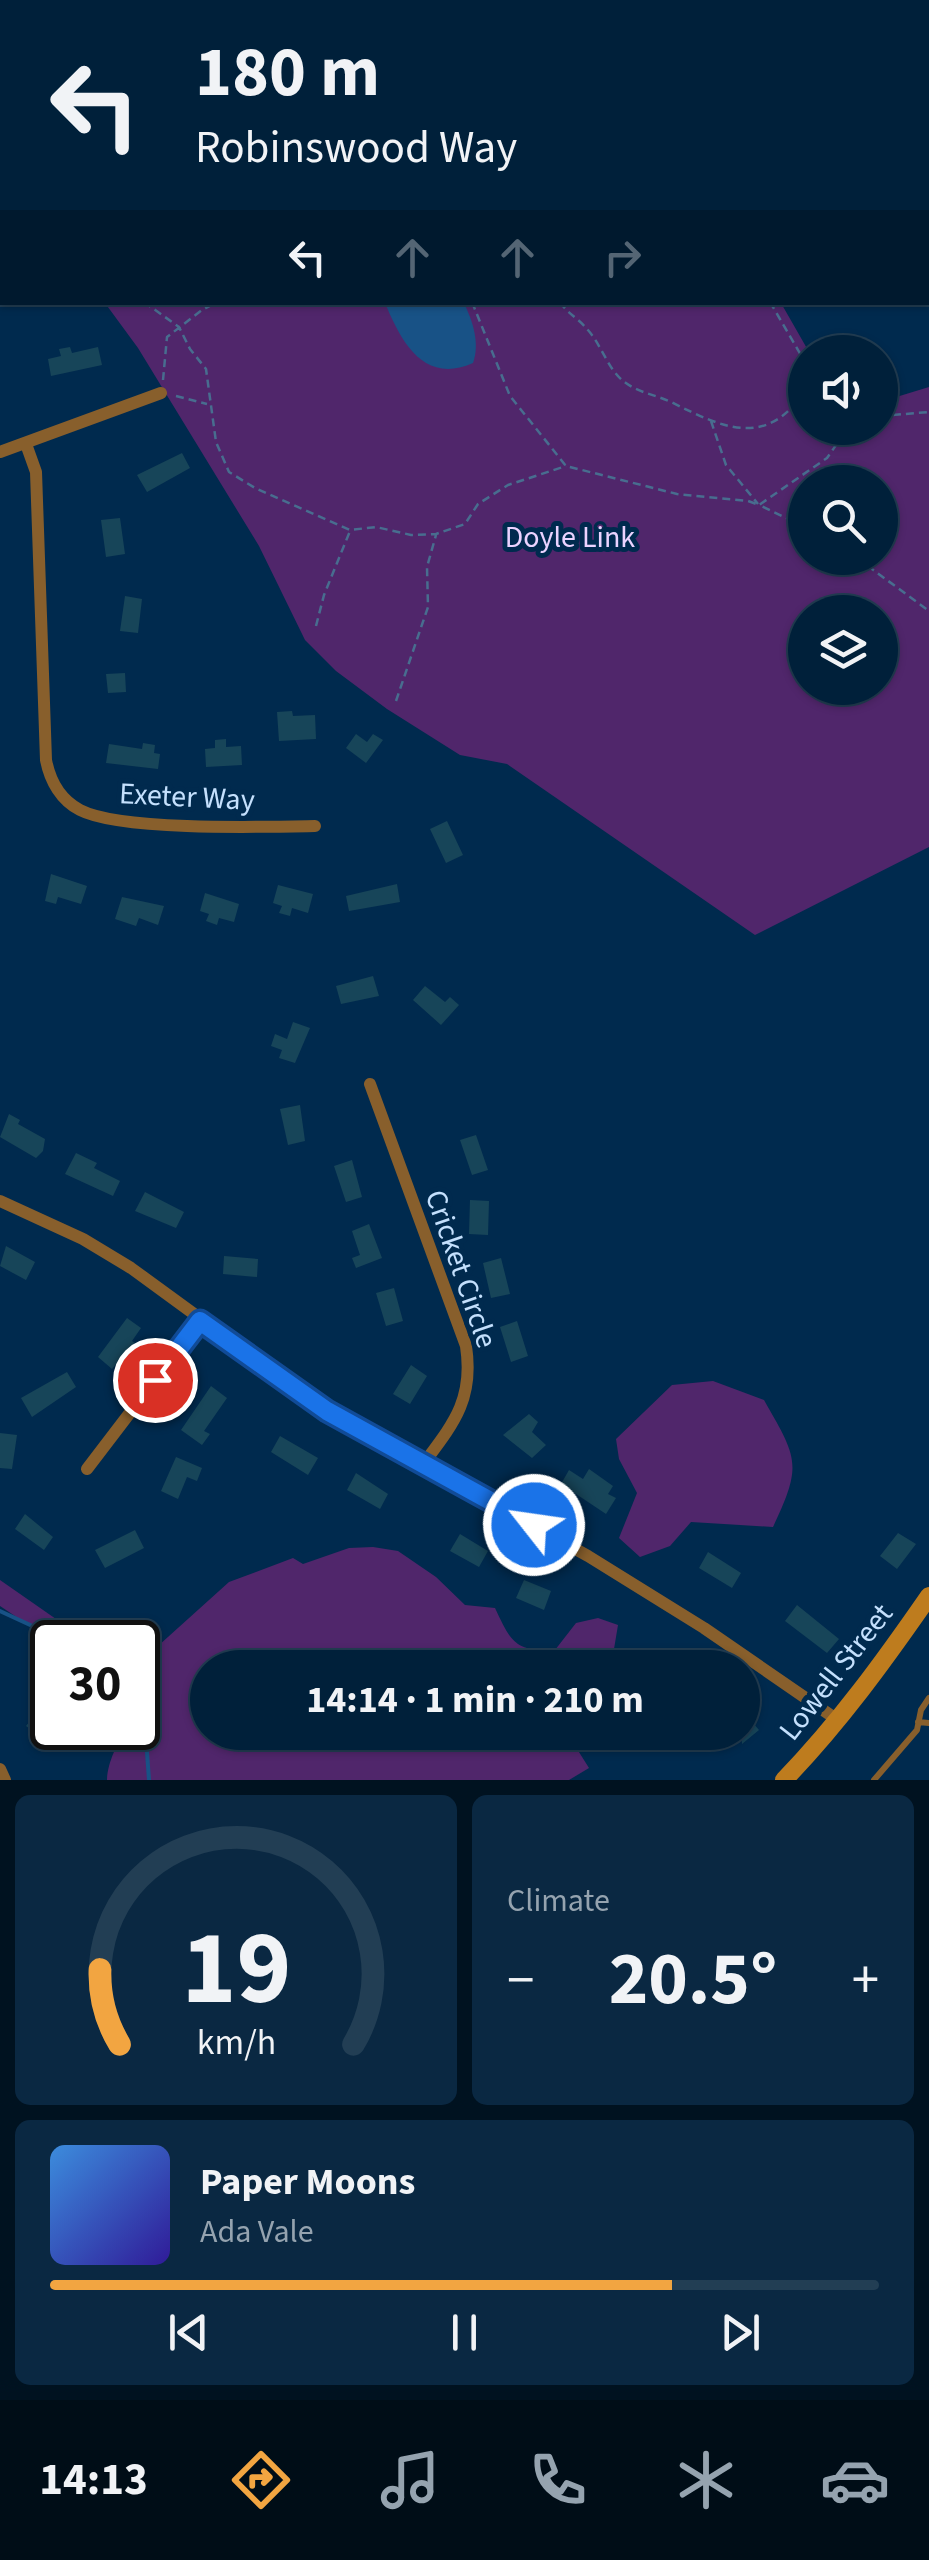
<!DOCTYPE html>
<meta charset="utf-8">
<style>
:root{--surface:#00203a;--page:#0a2842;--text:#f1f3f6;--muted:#95a3af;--line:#223e54;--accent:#f2a541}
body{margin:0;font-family:"Source Sans 3",sans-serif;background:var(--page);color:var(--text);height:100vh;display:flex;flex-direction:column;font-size:38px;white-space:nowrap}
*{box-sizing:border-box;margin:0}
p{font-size:32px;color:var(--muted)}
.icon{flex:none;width:55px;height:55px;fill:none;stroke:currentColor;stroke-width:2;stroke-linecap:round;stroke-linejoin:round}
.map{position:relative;height:1780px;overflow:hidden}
.side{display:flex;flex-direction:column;gap:15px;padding:15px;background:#001220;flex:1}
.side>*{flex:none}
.guide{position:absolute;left:0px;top:0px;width:930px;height:305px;box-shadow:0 2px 8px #0004,0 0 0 2px var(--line);background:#00203a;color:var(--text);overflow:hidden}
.fabs{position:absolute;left:788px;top:335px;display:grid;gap:20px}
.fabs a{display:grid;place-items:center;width:110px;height:110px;border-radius:50%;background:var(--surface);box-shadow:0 2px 8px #0004,0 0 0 2px var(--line);font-size:50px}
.speed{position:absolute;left:30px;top:1620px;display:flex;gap:20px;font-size:50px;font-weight:700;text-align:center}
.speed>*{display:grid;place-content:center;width:130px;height:130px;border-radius:50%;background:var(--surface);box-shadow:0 2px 8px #0004,0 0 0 2px var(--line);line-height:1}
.speed .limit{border:5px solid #111;border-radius:15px;background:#fff;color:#111}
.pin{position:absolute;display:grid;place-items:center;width:85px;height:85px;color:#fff;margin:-42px;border:5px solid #fff;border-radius:50%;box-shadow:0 2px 10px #0007}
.me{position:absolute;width:110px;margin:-55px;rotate:300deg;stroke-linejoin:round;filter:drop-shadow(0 0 8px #0008)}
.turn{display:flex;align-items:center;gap:35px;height:210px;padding:0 30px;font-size:45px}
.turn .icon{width:130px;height:130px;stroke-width:2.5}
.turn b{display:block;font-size:70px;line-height:85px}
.lanes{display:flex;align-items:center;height:95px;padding:0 30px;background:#0003;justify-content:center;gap:50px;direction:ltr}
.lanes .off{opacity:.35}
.big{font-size:75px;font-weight:700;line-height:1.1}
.side .card{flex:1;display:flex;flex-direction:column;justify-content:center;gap:15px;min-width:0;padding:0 35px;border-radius:15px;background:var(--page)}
.side .dial{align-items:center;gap:0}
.dial svg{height:260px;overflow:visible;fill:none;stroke:var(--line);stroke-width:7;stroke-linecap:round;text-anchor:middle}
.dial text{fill:var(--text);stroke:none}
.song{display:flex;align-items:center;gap:30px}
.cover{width:120px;height:120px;border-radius:15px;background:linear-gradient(135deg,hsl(210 70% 55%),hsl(250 70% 35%))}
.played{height:10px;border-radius:5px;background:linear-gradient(90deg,var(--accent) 75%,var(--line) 75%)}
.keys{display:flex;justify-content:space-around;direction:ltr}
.heat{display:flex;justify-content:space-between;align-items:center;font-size:55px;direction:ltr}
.side .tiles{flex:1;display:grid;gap:15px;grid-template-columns:1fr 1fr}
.card:last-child{grid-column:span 2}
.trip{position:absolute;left:190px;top:1650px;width:570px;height:100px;border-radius:50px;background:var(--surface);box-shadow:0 2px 8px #0004,0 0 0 2px var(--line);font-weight:700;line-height:100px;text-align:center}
.tab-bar{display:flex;height:160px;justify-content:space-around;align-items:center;background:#000d17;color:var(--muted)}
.tab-bar .icon{width:70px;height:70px}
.tab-bar .selected{color:var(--accent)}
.tab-bar b{font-size:45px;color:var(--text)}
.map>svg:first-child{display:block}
.green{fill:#50266b;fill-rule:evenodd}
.water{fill:#185286}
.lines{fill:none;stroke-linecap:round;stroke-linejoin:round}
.stream{stroke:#185286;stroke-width:4}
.building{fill:#174559}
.path{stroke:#486d8f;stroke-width:2.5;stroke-dasharray:8 5;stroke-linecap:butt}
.service{stroke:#885f2c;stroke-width:6}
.minor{stroke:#885f2c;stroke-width:12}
.secondary{stroke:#be7c1e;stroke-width:18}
.route-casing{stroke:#114b97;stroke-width:25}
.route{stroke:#1a73e8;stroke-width:18}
.labels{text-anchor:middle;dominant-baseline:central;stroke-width:10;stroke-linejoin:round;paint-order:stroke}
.park-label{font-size:30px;fill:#ebd3ff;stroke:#002a4e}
.street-label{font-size:30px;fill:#c4e0fd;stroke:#002a4e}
</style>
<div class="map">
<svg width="929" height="1780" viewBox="0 0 929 1780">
<rect width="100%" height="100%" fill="#002a4e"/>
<path class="green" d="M0 0H444L451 2H2V159Z
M105 303H781L809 352H805V428H880V402L929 387V847L755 935 507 764 460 755 387 709 336 671 305 640 259 546 138 348ZM805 482H880V558H805ZM805 612H880V688H805Z
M713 1381 764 1400C797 1458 803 1464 773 1527L691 1522 670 1546 640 1557 619 1538 637 1493 619 1459 616 1439 672 1385Z
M373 1547 398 1551 436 1577 465 1605 495 1608C511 1642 515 1652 555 1650L576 1623 598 1618 618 1625 611 1667 208 1668V1732L567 1733 589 1768 569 1780H107C108 1758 119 1747 121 1728H138V1664L229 1582 293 1558 303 1564 349 1548Z
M0 1580 89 1642H54L0 1606Z"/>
<path class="water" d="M385 303H464C473 322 480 343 473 363 423 385 401 341 385 303Z"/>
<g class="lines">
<path class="stream" d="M0 1611 67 1642
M138 1707 144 1711 149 1780"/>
</g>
<path class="building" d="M70 347 72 353 98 347 102 365 51 376 48 359 61 356 59 349Z
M182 453 190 468 147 492 137 475Z
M120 518 125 554 106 557 101 520Z
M125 596 142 599 138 633 120 631Z
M125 673 126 692 108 693 106 674Z
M292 711 293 716 315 715 316 739 279 741 277 712Z
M356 734 367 742 373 734 383 740 366 763 346 748Z
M226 739V747L241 746 242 765 206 767 205 749 215 748V740Z
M143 743 155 745 154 753 160 754 158 769 106 763 109 744 142 749Z
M447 821 463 855 446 863 430 829Z
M51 874 87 886 81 904 58 897 56 904 45 901Z
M397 884 400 902 349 911 346 896Z
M278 885 313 894 308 913 292 908 290 916 279 913 282 906 273 903Z
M205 893 239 904 234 922 219 918 217 925 206 921 209 914 200 911Z
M122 897 164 906 158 925 139 918 136 926 115 919Z
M373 976 379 996 341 1004 336 986Z
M425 986 445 1002 450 997 459 1005 441 1025 413 1000Z
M293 1022 310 1028 295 1063 279 1058 282 1050 271 1046 275 1034 287 1039Z
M300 1105 305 1141 288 1145 280 1109Z
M9 1114 20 1120 18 1124 45 1139 43 1151 36 1158 0 1137Z
M476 1135 488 1170 472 1175 460 1140Z
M76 1153 97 1163 94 1168 120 1181 113 1196 65 1174Z
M352 1160 362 1197 346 1202 334 1166Z
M145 1192 184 1212 176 1228 135 1211Z
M470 1200 489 1201 488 1235 469 1234Z
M369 1224 382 1258 356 1268 352 1258 360 1255 352 1231Z
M6 1246 35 1262 26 1280 0 1266Z
M224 1256 258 1259 257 1277 223 1274Z
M501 1258 510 1294 491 1298 483 1263Z
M394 1288 403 1321 386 1326 376 1293Z
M127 1318 141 1328 132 1341 135 1343 112 1369 98 1357Z
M517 1321 528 1356 511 1362 500 1327Z
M411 1365 427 1376 410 1404 393 1394Z
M67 1372 76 1387 32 1417 21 1398Z
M211 1386 227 1398 204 1431 210 1434 202 1445 181 1430Z
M529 1414 538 1422 532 1432 546 1445 532 1458 503 1435Z
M0 1433 17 1435 12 1469 0 1468Z
M280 1436 318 1458 308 1475 271 1452Z
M176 1457 202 1468 197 1481 187 1477 178 1499 161 1491Z
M589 1469 613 1486 608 1494 616 1498 606 1514 561 1484 569 1470 583 1479Z
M356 1473 388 1494 380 1509 347 1490Z
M25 1514 53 1537 44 1550 15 1529Z
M135 1530 144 1548 105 1568 95 1550Z
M898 1533 916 1544 897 1569 880 1556Z
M460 1534 488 1551 479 1567 450 1551Z
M708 1552 741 1573 732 1588 699 1568Z
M524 1580 551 1591 544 1610 516 1598Z
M797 1605 839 1639 827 1653 785 1621Z
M658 1649 668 1653 688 1668H645Z
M742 1710 759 1730 742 1744Z
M38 1711 52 1722V1728L65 1733 54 1746 26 1726Z"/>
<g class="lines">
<path class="path" d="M65 0 67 2
M402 0 405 2
M262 2V0
M0 20H2
M0 124 2 126
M144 302 179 327 190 349 206 369 216 442 229 472 255 488 350 530 376 527 411 535 436 534 465 524 478 504 508 485 566 466
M472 302 510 396 566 466 677 494 748 501 759 505
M560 302C567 313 579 319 587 329 601 344 607 367 622 380 637 393 654 394 671 402 723 428 766 449 805 391
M770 302 805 362
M163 380 167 337 202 310 217 302
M176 396 207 404
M880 416 929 412
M711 421 726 465 758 504
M805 527 759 505 827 458 848 428
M857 558 929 611
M316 626 324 595 350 531
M396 701 428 607 427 567 436 535"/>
<path class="service" d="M918 1722 929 1723
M874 1780 917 1730 921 1710 929 1698"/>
<path class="minor" d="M779 0 781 2
M928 208 929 209
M26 444 36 472 46 760C50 781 61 800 80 810 120 831 264 827 315 826
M0 452 161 393
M370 1084 466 1346C474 1399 454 1423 424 1463
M0 1201 83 1239 131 1268 327 1411 588 1556 704 1628 839 1721
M87 1469 200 1321
M0 1769 5 1780"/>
<path class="secondary" d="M784 1780C839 1723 884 1661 929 1596"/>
</g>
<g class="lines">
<g class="route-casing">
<path id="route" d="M155 1380 200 1321 327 1411 534 1525"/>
</g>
<use href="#route" class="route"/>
</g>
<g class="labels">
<g class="park-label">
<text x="570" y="537">Doyle Link</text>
</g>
<g class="street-label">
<text transform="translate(187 797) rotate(3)">Exeter Way</text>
<text transform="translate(461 1269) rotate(71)">Cricket Circle</text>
<text transform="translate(836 1672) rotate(-52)">Lowell Street</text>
</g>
</g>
</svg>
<div class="fabs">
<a><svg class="icon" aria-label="sound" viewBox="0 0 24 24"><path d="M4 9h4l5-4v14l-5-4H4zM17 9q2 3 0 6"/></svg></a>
<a><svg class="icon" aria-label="search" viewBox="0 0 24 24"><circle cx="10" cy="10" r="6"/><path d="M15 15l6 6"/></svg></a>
<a><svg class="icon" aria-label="layers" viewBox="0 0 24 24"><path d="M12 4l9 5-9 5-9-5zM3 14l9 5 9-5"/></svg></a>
</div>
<div class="speed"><div class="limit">30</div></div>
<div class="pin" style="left:155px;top:1380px;background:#d93025"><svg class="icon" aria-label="arrive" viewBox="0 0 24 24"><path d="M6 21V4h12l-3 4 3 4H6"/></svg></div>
<svg class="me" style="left:534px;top:1525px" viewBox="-20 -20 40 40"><circle r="17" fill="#1a73e8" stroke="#fff" stroke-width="3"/><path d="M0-11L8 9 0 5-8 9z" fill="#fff"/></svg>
<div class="trip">14:14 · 1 min · 210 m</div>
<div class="guide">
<div class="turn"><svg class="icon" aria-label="left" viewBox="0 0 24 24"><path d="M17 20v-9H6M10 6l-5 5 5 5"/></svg><div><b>180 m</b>Robinswood Way</div></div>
<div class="lanes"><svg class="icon" aria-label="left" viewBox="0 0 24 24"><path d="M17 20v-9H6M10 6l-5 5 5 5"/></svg><svg class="icon off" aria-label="ahead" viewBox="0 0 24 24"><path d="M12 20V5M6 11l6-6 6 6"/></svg><svg class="icon off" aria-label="ahead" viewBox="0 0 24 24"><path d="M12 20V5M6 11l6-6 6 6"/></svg><svg class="icon off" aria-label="right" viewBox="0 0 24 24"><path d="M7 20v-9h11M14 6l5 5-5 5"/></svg></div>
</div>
</div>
<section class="side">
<div class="tiles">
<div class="card dial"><svg viewBox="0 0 100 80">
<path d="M14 69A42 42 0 1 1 86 69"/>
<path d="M14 69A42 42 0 0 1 8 46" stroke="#f2a541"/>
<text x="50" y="56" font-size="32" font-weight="700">19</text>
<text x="50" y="72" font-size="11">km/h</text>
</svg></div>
<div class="card"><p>Climate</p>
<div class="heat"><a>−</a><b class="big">20.5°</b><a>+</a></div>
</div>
<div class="card">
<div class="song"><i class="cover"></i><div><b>Paper Moons</b><p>Ada Vale</p></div></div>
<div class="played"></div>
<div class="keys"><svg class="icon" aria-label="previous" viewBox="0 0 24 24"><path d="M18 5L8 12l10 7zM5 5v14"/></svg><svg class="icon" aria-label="pause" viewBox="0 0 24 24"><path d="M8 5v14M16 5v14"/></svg><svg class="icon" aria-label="next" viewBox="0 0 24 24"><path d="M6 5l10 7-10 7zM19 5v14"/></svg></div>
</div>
</div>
</section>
<nav class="tab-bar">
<b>14:13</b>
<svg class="icon selected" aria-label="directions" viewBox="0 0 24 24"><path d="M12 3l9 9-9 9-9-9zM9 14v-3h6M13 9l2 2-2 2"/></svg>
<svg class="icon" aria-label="music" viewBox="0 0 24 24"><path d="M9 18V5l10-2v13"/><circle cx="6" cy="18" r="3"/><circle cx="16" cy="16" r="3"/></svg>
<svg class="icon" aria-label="phone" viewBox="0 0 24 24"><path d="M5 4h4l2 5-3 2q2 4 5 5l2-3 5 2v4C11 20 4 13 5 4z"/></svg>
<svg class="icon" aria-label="climate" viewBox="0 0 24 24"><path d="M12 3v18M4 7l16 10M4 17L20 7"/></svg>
<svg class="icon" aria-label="car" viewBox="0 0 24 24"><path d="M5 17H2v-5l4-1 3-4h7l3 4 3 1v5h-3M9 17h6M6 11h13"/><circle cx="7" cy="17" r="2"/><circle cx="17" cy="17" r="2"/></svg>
</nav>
